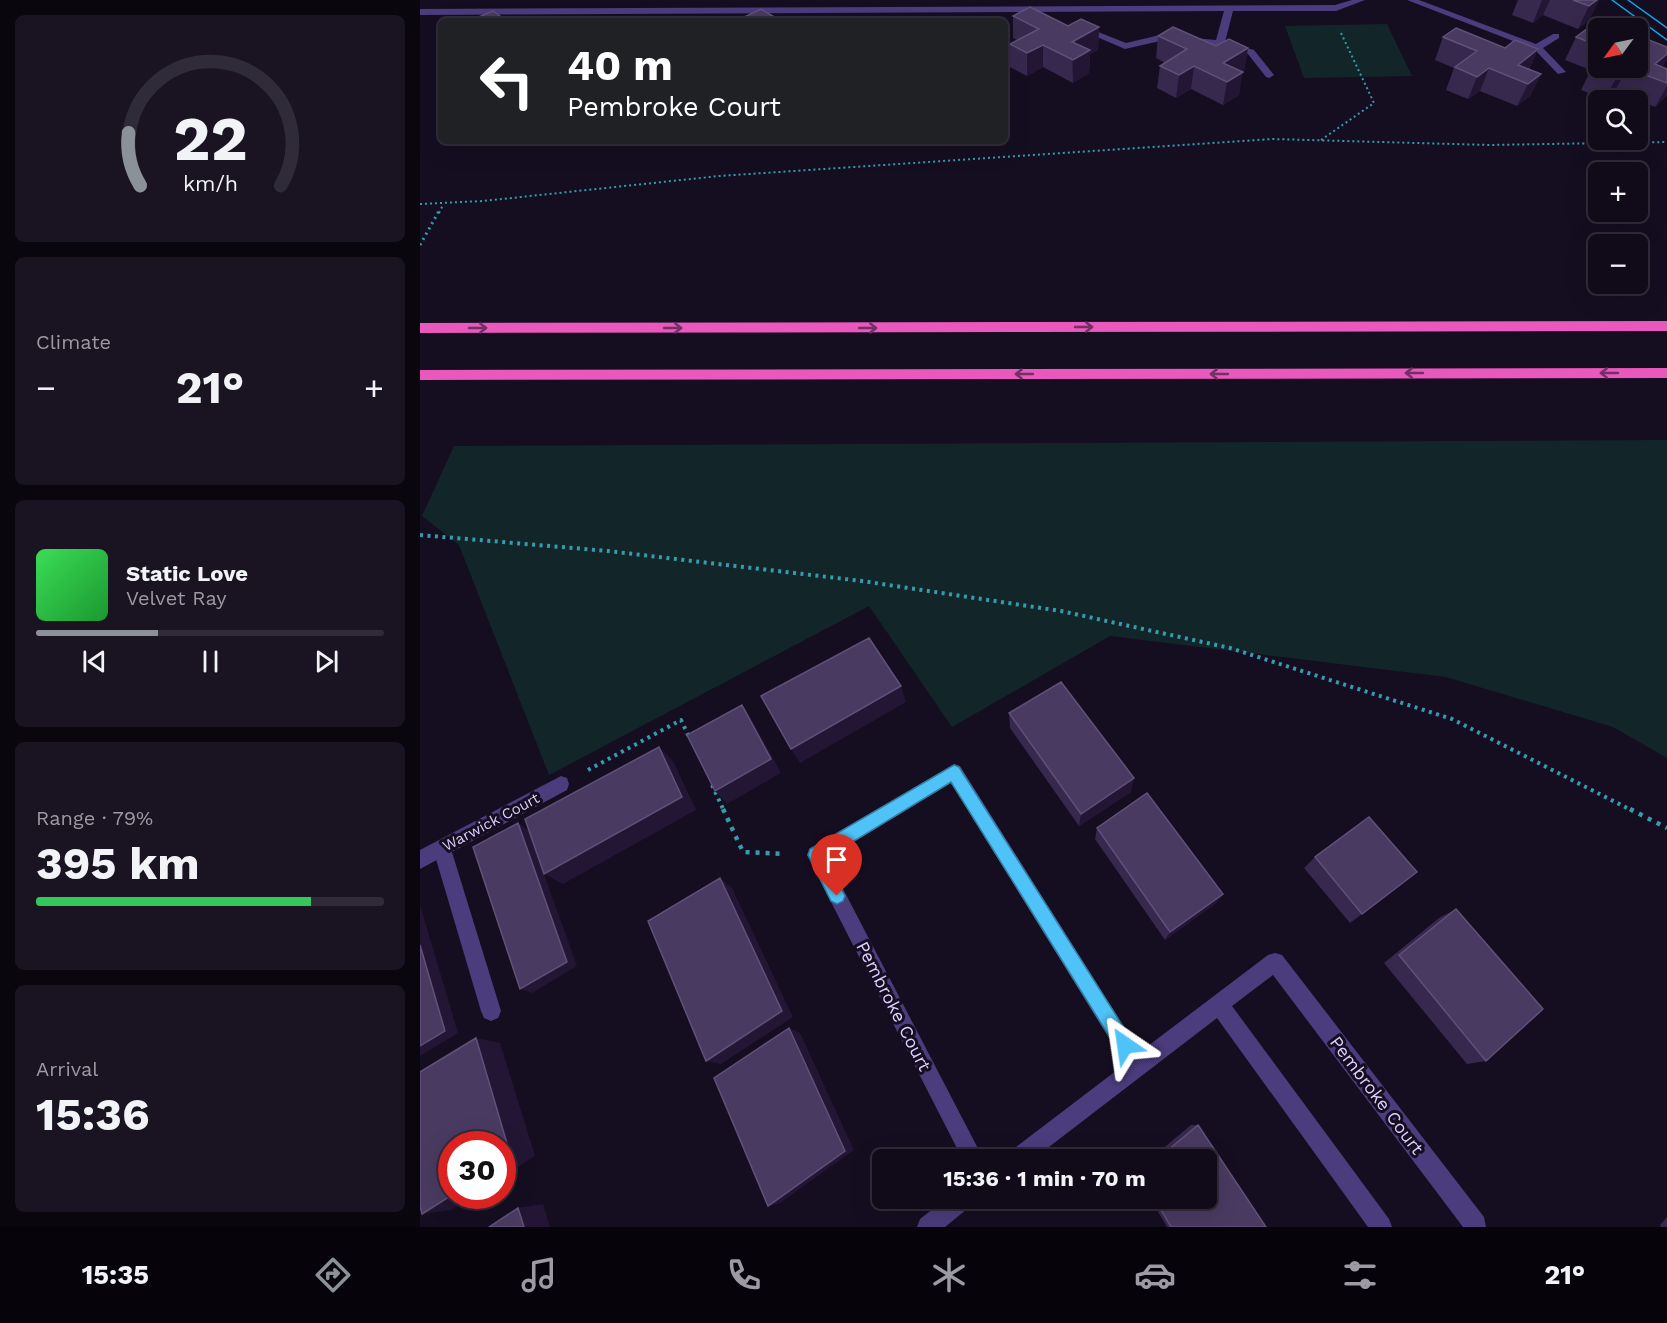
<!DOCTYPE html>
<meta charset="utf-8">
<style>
:root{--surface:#100a19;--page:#191322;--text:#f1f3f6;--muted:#9c9aa2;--line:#302b38;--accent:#8c9099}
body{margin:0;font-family:"Work Sans",sans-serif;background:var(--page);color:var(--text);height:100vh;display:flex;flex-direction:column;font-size:22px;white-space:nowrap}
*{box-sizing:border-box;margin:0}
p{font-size:20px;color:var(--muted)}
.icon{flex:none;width:33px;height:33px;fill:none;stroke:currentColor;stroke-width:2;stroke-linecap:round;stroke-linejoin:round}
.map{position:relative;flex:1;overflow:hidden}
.sheet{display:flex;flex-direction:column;gap:15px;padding:15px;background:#09060e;width:420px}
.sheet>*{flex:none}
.guide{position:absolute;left:18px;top:18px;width:570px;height:126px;border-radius:9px;box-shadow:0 6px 24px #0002,0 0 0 2px var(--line);background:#202124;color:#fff;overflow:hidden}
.needle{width:39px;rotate:237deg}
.fabs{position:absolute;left:1168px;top:18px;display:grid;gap:12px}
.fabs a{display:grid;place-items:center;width:60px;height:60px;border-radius:9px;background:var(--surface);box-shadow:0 6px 24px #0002,0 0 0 2px var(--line);font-size:30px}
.speed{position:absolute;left:18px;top:1131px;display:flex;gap:12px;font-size:30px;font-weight:700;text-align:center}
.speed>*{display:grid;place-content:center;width:78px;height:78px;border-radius:50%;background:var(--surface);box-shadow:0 6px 24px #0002,0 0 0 2px var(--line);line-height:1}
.speed .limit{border:9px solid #d22;background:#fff;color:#111}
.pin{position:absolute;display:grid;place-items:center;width:51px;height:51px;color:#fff;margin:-62px -26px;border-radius:50% 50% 50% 0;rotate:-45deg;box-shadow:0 0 6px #0007}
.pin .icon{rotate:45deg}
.me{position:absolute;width:66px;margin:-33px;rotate:328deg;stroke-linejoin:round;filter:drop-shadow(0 0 4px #0008)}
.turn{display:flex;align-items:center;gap:21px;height:126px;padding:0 30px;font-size:27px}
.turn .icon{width:78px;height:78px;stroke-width:2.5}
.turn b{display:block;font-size:42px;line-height:51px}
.big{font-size:45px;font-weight:700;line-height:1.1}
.sheet .widget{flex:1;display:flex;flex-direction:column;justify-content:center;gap:9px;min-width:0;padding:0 21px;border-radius:9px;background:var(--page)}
.sheet .dial{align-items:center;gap:0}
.dial svg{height:156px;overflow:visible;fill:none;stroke:var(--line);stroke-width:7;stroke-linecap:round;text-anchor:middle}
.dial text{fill:var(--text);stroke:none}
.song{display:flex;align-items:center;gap:18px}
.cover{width:72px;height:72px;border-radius:9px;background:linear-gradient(135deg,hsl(130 70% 55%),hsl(130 70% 35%))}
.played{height:6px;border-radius:3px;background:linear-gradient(90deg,var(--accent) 35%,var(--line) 35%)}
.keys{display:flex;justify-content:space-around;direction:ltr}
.heat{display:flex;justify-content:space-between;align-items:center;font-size:33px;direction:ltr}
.charge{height:9px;border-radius:4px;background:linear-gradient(90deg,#34c759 79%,var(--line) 0)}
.trip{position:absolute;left:452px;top:1149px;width:345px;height:60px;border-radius:9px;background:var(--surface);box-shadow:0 6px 24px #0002,0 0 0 2px var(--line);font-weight:700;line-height:60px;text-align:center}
.tabs{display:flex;height:96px;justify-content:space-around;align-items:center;background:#06040a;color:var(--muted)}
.tabs .icon{width:42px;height:42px}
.tabs .on{color:var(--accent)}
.tabs b{font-size:27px;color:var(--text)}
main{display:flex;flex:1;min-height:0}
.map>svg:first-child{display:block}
.green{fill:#12262a}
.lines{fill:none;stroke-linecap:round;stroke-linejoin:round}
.path-far3{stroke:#349cad;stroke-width:2;stroke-dasharray:2 3;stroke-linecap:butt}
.path-far2{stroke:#349cad;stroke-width:3;stroke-dasharray:2 4;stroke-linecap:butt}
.path-far1{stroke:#349cad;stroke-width:4;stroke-dasharray:3 4.5;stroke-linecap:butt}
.path{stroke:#349cad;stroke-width:4.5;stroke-dasharray:4 6;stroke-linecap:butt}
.service{fill:#4b3c7d;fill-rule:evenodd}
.minor{fill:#4b3c7d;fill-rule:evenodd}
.trunk{fill:#e958bc;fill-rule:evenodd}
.tram{stroke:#0caaed;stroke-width:1.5}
.wall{fill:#37284e}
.shaded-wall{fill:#221634}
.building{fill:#493a61;stroke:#605179;stroke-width:1.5}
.oneway{stroke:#742f67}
.route{fill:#4fc3f7;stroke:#337fa1;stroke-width:1.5}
.labels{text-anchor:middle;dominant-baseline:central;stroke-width:6;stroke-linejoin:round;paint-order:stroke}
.street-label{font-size:15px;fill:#ded0fd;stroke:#150e21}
.near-street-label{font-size:18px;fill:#ded0fd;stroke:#150e21}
</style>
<main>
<section class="sheet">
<div class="widget dial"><svg viewBox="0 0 100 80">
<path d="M14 69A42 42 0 1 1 86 69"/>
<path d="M14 69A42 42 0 0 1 8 42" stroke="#8c9099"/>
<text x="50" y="56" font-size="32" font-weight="700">22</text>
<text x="50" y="72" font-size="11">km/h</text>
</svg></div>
<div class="widget"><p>Climate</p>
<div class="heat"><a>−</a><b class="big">21°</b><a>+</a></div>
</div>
<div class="widget">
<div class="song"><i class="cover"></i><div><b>Static Love</b><p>Velvet Ray</p></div></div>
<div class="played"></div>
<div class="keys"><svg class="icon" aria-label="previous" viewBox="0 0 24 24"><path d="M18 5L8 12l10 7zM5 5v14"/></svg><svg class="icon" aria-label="pause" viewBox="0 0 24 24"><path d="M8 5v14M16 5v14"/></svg><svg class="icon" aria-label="next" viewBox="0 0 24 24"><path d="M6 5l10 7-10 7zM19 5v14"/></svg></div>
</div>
<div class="widget"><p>Range · 79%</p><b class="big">395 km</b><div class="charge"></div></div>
<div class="widget"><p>Arrival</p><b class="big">15:36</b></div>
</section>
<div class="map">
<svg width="1247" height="1227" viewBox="0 0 1247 1227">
<rect width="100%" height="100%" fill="#150e21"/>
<path class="green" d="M967 24 992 76 884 78 865 26Z
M1247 440V758L1193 727 1026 677 690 636 532 727 449 606 129 775 39 545 2 516 34 446Z"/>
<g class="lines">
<path class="path-far3" d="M901 140 954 103 921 33
M0 204 63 201 299 176 852 139 1069 145 1247 142
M19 213 23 205"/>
<path class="path-far2" d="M0 245 19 211"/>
<path class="path-far1" d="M0 535 188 551 442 581 641 611 810 648 1032 719 1213 811
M168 770 261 720 269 737
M292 785 304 811"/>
<path class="path" d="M303 809 323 852 365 854
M1210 809 1247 828"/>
<path class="service" d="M22 840 28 843 31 849 81 1011 78 1018 71 1021 64 1018 61 1011 13 849 16 843Z"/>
<path class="minor" d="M932 0H945L916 11H813L805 42 834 50 854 75 849 78 846 77 828 54 799 46 740 41 705 49 656 28 663 26 706 43 740 35 796 40 804 11 0 15V9L915 5Z
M987 0H999L1116 44 1133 34H1139V38L1123 48 1146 72 1138 74 1114 49Z
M585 74 590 77V81H585Z
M534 764 540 766 720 1052 848 955 855 953 862 955 1064 1217 1066 1227H1043L853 975 812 1006 969 1219 972 1227H948L797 1018 612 1160H585L588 1153 705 1064 531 783 407 858 564 1160H543L387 855 390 849Z
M141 776 147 778 149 784 147 790 0 869V850Z
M527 1198H555L552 1205 525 1227H497L500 1219Z"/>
<path class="trunk" d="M1247 321V331L0 333V323Z
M1247 368V378L0 380V370Z"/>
<path class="tram" d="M1192 0 1247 40
M1208 0 1247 28"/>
</g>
<path class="wall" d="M1098 0H1179L1169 20 1158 29 1123 15 1113 23 1092 15Z
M593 16 648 26 679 27 678 50 670 54 669 73 653 83 623 67 607 76 590 67V44L597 40 593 38Z
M1179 32V68L1247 59 1242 67 1247 69V95L1235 107 1195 91 1184 99 1161 90 1171 70 1145 60 1156 37Z
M738 36 796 46 828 48 824 70 822 72 819 95 803 105 771 89 756 98 737 88 740 66 745 63 736 58Z
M1023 37 1085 48 1118 49 1109 69 1121 74 1110 96 1097 106 1060 91 1048 99 1026 90 1034 68 1015 60Z
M589 713 711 792 659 826 590 728Z
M677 828 803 894 796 903 745 940 675 839Z
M895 857 942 914 930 923 884 868Z
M1036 909 1066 1061 1047 1064 964 963 1019 918Z
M771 1125H778L846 1227H747L730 1198H786V1160H729Z
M1247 1217V1227H1241L1240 1225Z"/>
<path class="shaded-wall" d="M1122 0H1130L1123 15 1113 23Z
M1177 0H1179L1169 20 1158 29 1169 6Z
M679 27 678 50 670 54 669 73 653 83 652 42Z
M623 45V67L607 76V53Z
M828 48 824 70 806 82 803 63Z
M1118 49 1107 72 1098 65Z
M1247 54V59L1240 72 1235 64Z
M774 66 771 89 756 98 759 75Z
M1069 68 1060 91 1048 99 1057 77Z
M1207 68 1195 91 1184 99 1197 77Z
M823 72 819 95 803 105 807 82Z
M1121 74 1110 96 1097 106 1108 84Z
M1247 86V95L1235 107Z
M481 686 486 702 380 763 371 749Z
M322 705 332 720 361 773 307 804 295 791Z
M239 747 253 761 276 810 143 884 124 874 157 966 112 993 100 989 98 823 108 830Z
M714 778 711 792 659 826 661 814Z
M300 878 312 888 373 1017 301 1064 286 1061Z
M803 894 796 903 745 940 750 932Z
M0 905 38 1033 0 1056Z
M369 1028 380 1033 434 1150 360 1203 348 1206Z
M56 1038 80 1043 115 1156 82 1177V1162Z
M32 1196H54L31 1210 2 1214Z
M123 1204 130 1227H104L98 1208Z"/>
<path class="building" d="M1153 0H1177L1169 6Z
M610 7 648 26 661 19 679 27 652 42 670 50 653 60 623 45 607 53 590 44 619 29 593 16Z
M341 9 361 21H327L322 18Z
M73 11 87 21H53L51 20Z
M753 27 796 46 809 39 828 48 803 63 823 72 807 82 774 66 759 75 740 66 767 49 738 36Z
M1036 28 1085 48 1095 40 1118 49 1098 65 1121 74 1108 84 1069 68 1057 77 1035 67 1057 51 1023 37Z
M1168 28 1179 32V46L1156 37Z
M1229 40 1247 47V54L1235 64 1247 69V83L1207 68 1197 77 1173 67 1179 62V68H1218V47L1220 48Z
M449 638 481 686 371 749 341 696Z
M641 682 714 778 661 814 589 713Z
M322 705 351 759 295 791 267 735Z
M239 747 262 797 124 874 105 819Z
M727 793 803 894 750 932 677 828Z
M949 817 997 872 942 914 895 857Z
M98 823 147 962 100 989 53 847Z
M300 878 362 1011 286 1061 228 921Z
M1036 909 1123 1009 1066 1061 979 955Z
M0 945 25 1031 0 1046Z
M369 1028 425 1151 348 1206 294 1078Z
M56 1038 91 1157 82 1162V1144H32V1195L2 1214 0 1206V1072Z
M778 1125 846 1227H751L734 1198H786V1160H736Z
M98 1208 104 1227H69Z"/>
<defs><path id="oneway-shaft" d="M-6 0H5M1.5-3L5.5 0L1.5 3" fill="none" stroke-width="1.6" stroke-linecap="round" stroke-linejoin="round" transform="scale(1.5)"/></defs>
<g class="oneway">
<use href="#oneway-shaft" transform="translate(664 327)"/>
<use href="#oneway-shaft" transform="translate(58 328)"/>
<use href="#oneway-shaft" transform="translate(253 328)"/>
<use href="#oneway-shaft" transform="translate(448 328)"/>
<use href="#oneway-shaft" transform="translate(994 373) rotate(180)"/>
<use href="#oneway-shaft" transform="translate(1189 373) rotate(180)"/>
<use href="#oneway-shaft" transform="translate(604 374) rotate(180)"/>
<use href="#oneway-shaft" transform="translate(799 374) rotate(180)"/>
</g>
<path class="route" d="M534 765 539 767 711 1039 714 1045 711 1052 705 1054 699 1052 531 782 406 858 425 896 423 901 417 904 411 901 388 855 390 849Z"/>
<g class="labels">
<g class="street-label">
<text transform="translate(71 822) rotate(-28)">Warwick Court</text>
</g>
<g class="near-street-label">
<text transform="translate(474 1006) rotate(63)">Pembroke Court</text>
<text transform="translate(957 1095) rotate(53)">Pembroke Court</text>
</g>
</g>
</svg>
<div class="fabs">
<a><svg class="needle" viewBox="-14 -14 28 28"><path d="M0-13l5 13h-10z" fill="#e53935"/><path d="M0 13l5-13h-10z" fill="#9c9aa2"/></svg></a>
<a><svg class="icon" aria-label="search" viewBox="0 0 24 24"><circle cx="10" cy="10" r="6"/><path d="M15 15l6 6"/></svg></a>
<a>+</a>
<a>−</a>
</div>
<div class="speed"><div class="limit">30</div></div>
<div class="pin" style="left:417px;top:896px;background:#d93025"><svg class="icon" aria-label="arrive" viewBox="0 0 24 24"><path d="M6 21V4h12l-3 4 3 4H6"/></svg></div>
<svg class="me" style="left:705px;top:1045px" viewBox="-20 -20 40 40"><path d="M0-17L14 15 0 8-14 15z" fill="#4fc3f7" stroke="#fff" stroke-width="4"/></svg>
<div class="trip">15:36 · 1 min · 70 m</div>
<div class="guide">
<div class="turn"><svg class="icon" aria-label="left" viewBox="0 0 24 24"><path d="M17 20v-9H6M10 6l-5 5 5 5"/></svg><div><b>40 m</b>Pembroke Court</div></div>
</div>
</div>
</main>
<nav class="tabs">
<b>15:35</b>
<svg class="icon on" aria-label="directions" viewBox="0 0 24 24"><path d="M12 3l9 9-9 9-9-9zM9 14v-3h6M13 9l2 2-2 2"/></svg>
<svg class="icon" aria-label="music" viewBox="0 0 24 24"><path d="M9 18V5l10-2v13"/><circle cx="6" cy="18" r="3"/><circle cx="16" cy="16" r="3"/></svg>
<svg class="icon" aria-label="phone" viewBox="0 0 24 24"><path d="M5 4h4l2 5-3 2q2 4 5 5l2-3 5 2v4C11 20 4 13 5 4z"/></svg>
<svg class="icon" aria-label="climate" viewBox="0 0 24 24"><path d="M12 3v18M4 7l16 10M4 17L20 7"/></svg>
<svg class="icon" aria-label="car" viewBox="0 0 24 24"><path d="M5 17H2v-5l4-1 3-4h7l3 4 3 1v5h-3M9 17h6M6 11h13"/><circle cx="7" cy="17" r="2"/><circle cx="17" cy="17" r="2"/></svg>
<svg class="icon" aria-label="filters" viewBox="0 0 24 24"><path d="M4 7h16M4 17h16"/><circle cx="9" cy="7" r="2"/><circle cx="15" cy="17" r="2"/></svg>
<b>21°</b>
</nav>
